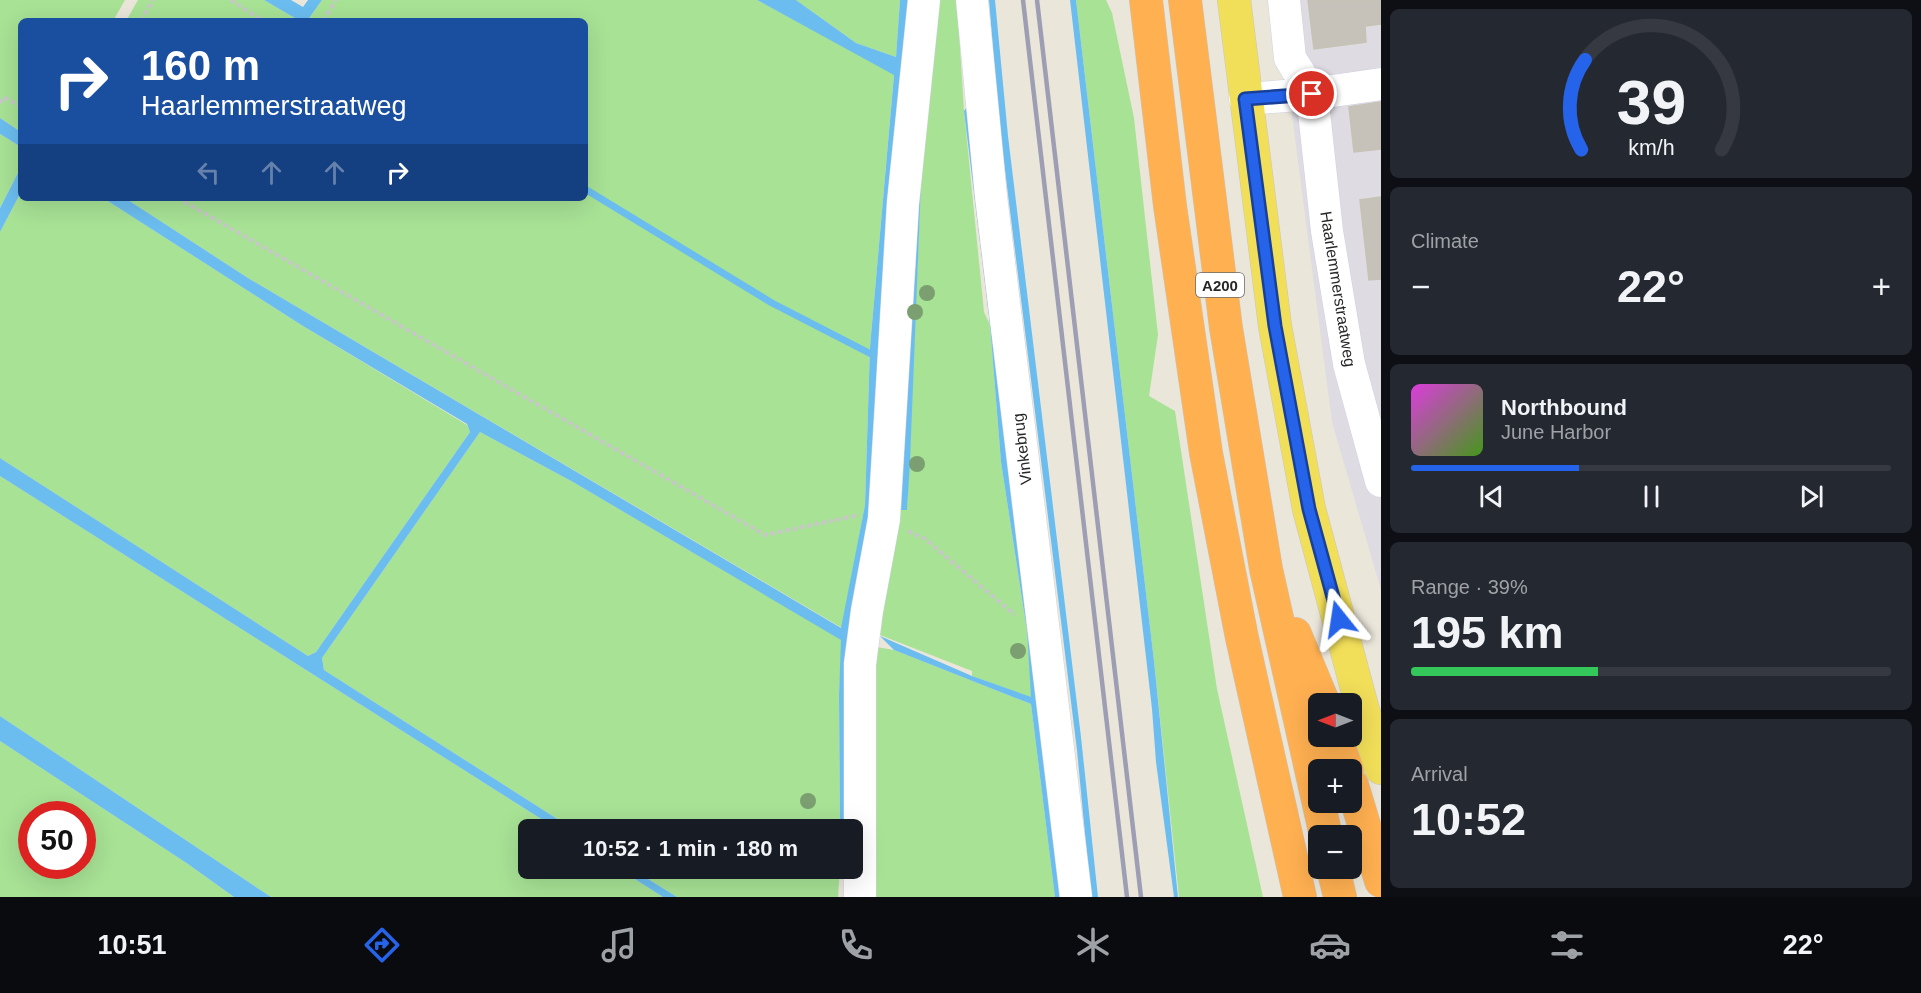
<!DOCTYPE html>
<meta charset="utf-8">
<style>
:root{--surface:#171b24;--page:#242831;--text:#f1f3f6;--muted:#9ea1a6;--line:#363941;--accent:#2563eb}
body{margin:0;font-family:Helvetica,sans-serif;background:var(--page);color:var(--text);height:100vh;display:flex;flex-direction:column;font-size:22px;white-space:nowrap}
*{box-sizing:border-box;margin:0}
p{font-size:20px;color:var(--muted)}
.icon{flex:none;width:33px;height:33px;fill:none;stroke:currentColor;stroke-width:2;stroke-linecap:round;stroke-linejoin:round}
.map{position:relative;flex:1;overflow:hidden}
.sheet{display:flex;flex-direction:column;gap:9px;padding:9px;background:#0d0f14;width:540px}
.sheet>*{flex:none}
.top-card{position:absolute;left:18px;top:18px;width:570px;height:183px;border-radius:9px;box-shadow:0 6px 24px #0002;background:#1a4fa0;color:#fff;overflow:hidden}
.needle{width:39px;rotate:270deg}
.buttons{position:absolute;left:1308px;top:693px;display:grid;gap:12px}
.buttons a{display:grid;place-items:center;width:54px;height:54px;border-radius:9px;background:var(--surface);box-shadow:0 6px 24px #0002;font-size:30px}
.speed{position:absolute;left:18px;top:801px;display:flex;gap:12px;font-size:30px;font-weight:700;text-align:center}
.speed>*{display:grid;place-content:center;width:78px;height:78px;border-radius:50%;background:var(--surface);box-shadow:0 6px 24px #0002;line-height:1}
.speed .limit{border:9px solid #d22;background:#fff;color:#111}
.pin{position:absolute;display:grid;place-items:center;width:51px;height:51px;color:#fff;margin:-26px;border:3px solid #fff;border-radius:50%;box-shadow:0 2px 6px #0007}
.me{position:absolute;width:66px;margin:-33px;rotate:345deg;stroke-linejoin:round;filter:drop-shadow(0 0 4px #0008)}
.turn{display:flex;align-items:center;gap:21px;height:126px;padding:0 24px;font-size:27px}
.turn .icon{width:78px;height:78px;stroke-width:2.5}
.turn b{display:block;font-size:42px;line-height:51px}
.lanes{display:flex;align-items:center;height:57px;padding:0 24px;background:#0003;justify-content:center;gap:30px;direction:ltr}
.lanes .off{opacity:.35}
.big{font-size:45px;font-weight:600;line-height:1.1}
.sheet .card{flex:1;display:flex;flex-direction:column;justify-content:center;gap:9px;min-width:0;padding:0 21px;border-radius:9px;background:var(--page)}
.sheet .dial{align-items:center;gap:0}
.dial svg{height:156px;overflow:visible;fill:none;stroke:var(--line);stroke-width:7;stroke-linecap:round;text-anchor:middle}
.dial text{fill:var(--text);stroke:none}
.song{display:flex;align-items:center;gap:18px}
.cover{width:72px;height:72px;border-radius:9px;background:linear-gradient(135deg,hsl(300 70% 55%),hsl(100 70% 35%))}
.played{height:6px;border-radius:3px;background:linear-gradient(90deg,var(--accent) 35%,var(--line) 35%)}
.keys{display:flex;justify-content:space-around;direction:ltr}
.heat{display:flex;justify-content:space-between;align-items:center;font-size:33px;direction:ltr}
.charge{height:9px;border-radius:4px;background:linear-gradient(90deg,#34c759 39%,var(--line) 0)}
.trip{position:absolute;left:518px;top:819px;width:345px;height:60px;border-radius:9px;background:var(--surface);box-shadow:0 6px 24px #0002;font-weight:600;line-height:60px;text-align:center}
.tab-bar{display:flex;height:96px;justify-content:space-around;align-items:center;background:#090b0e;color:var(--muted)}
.tab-bar .icon{width:42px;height:42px}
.tab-bar .on{color:var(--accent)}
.tab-bar b{font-size:27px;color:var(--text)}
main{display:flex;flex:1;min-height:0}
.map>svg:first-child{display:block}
.industrial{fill:#dedbe3}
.green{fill:#a7e295;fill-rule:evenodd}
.water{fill:#6bbdef}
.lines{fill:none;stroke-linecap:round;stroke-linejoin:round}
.stream{stroke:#6bbdef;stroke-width:7}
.building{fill:#c6c2ba;stroke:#c6c2b4;stroke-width:1.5}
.minor-casing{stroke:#cfd1e2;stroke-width:33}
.major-casing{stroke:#c7c7c7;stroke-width:34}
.highway-casing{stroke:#c7c7c7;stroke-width:34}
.path{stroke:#c7c7c7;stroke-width:4;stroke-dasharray:4.5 3;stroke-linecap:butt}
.minor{stroke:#fff;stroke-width:32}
.major{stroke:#f1de59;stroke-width:33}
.highway{stroke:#ffb051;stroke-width:33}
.rail{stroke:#9d9eb3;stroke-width:4.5}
.tree{fill:#7b9f70}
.route-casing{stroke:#184099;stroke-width:15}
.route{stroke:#2563eb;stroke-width:10}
.labels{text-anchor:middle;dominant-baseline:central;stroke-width:6;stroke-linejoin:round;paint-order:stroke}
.shield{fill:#fff;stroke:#686868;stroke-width:1.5}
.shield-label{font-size:15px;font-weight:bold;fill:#282828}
.street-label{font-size:16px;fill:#282828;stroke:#fff}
</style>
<main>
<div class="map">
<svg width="1381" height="897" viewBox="0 0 1381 897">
<rect width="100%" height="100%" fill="#ebe6da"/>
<path class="industrial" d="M1277 0H1381V590L1332 422Z"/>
<path class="green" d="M0 0H125L113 21H21V132L0 118Z
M138 0H264L300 21H126Z
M322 0H757L894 74 870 347 865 505 842 628 248 278 125 198H585V21H307Z
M796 0H900L896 57 856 43Z
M935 0H957L964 111 984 312 990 325 1001 462 1027 631 1032 698 972 676V671L875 633 904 408 901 509H907L922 158Z
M1076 0H1106L1112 13 1134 118 1158 335 1149 396 1175 411 1217 689 1263 897H1179L1154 661Z
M0 134 21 147V167L0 208Z
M21 192V198H103L303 326 467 425 470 432 316 652 308 656 0 458V232Z
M480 432 573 482 842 640 839 695 840 829H573L324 670 322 658Z
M0 476 557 829 528 830V868L619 869 663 897H271L0 716Z
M871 646 894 650 1031 704 1055 897H873Z
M0 741 188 864 234 897H0ZM32 814H82V866H32Z
M632 869H840L838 897H677Z"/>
<path class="water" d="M264 0H291L303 7 308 0H322L307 21H300Z
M757 0H796L856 43 896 57 900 0H908L892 189 849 829H840L839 695 841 640 573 482 480 432 322 658 324 670 573 829H557L0 476V458L308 656 316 652 470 432 467 424 303 326 103 198H125L248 278 841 628 865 505 870 347 894 75Z
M989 0H995L1008 136 1081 737 1098 897H1091L1077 750 999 122Z
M1070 0H1076L1154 661 1178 897H1174L1156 762 1152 709Z
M967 107 1061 897H1055L1031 704 894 650 880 636 972 676 1031 697 1027 631 1001 462 990 325 964 111Z
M0 118 21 132V147L0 134Z
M922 158 910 462 907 510H901L904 408Z
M21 167V192L0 232V208Z
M0 716 271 897H234L188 864 0 741Z
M619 869H632L677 897H663Z"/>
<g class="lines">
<path class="stream" d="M585 189 772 303 875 356"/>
</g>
<path class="building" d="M1308 0H1381V24L1365 26 1366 42 1314 49Z
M1381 102V149L1354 152 1349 107Z
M1381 197V279L1369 280 1360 200Z"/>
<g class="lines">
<g class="minor-casing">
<path id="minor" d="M972 0 991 196 1076 897
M1284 0 1290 58 1312 94 1327 231 1349 364 1381 481
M1245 99 1312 94 1381 84
M860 897V664L867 611 884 519 903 203 924 0"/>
</g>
<g class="major-casing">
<path id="major" d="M1234 0 1275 326 1309 509 1362 707 1381 768"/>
</g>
<g class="highway-casing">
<path id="highway" d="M1146 0 1170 206 1206 453 1242 638 1300 897
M1185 0 1226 328 1266 569 1326 836
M1295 634 1324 704
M1335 736 1347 770
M1352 785 1381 881
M1333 868 1340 897"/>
</g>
<path class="path" d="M231 0 263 21
M141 21 153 0
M323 21 336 0
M0 103 4 97 21 107
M178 198 765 535 859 515
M908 531 925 539 1015 615"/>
<use href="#minor" class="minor"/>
<use href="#major" class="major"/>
<use href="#highway" class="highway"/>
<path class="rail" d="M1023 0 1127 897
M1037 0 1141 897"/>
</g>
<g class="tree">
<circle cx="927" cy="293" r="8"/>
<circle cx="915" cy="312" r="8"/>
<circle cx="917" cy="464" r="8"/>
<circle cx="1018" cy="651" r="8"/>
<circle cx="808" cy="801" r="8"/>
</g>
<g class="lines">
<g class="route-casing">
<path id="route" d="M1312 94 1245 99 1275 326 1309 509 1339 619"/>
</g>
<use href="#route" class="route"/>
</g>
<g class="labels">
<rect class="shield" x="1196" y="273" width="48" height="24" rx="4.5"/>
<g class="shield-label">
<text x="1220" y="285">A200</text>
</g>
<g class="street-label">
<text transform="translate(1338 289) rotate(81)">Haarlemmerstraatweg</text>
<text transform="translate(1022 449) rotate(-97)">Vinkebrug</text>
</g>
</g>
</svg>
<div class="buttons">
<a><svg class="needle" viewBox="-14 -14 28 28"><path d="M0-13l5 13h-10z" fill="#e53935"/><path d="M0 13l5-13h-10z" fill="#9ea1a6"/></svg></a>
<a>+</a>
<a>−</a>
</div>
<div class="speed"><div class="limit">50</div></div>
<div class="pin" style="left:1312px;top:94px;background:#d93025"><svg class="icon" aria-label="arrive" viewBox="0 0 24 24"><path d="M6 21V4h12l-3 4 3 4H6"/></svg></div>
<svg class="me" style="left:1339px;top:619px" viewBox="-20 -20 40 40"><path d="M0-17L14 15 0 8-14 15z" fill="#2563eb" stroke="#fff" stroke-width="4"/></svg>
<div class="trip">10:52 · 1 min · 180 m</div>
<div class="top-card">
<div class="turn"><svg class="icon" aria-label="right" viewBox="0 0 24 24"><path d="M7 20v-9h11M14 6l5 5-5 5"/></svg><div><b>160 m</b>Haarlemmerstraatweg</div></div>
<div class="lanes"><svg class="icon off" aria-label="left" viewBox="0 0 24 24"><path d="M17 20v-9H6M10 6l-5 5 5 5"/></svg><svg class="icon off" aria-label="ahead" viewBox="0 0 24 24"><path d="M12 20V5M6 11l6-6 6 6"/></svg><svg class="icon off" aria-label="ahead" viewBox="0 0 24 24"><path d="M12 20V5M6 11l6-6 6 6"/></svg><svg class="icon" aria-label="right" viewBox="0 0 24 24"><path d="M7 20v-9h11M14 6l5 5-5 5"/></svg></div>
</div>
</div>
<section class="sheet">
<div class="card dial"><svg viewBox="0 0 100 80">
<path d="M14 69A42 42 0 1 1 86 69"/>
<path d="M14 69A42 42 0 0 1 16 23" stroke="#2563eb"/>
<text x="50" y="56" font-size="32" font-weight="700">39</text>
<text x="50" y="72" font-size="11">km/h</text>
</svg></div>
<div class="card"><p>Climate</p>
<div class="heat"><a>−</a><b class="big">22°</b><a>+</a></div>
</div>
<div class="card">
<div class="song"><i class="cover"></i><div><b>Northbound</b><p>June Harbor</p></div></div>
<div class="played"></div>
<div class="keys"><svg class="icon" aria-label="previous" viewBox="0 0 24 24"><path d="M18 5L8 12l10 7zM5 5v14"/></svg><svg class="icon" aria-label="pause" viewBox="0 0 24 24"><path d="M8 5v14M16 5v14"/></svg><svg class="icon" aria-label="next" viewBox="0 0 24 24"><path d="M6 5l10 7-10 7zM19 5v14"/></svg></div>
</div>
<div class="card"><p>Range · 39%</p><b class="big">195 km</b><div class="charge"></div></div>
<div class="card"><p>Arrival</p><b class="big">10:52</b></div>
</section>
</main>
<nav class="tab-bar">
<b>10:51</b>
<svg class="icon on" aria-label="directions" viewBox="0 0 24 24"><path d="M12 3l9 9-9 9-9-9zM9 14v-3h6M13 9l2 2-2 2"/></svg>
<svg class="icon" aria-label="music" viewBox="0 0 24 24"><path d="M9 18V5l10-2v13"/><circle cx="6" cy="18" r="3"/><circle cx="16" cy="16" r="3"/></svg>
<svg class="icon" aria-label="phone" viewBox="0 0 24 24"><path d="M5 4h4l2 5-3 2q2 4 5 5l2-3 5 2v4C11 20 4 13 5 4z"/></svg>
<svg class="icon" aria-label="climate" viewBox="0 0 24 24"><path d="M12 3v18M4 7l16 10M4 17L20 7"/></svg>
<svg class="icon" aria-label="car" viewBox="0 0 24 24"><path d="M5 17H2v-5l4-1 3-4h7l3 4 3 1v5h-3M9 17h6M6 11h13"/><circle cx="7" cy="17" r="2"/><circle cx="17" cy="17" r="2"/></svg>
<svg class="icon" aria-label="filters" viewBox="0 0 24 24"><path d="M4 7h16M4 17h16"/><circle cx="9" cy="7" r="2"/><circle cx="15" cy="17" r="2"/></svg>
<b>22°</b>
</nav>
